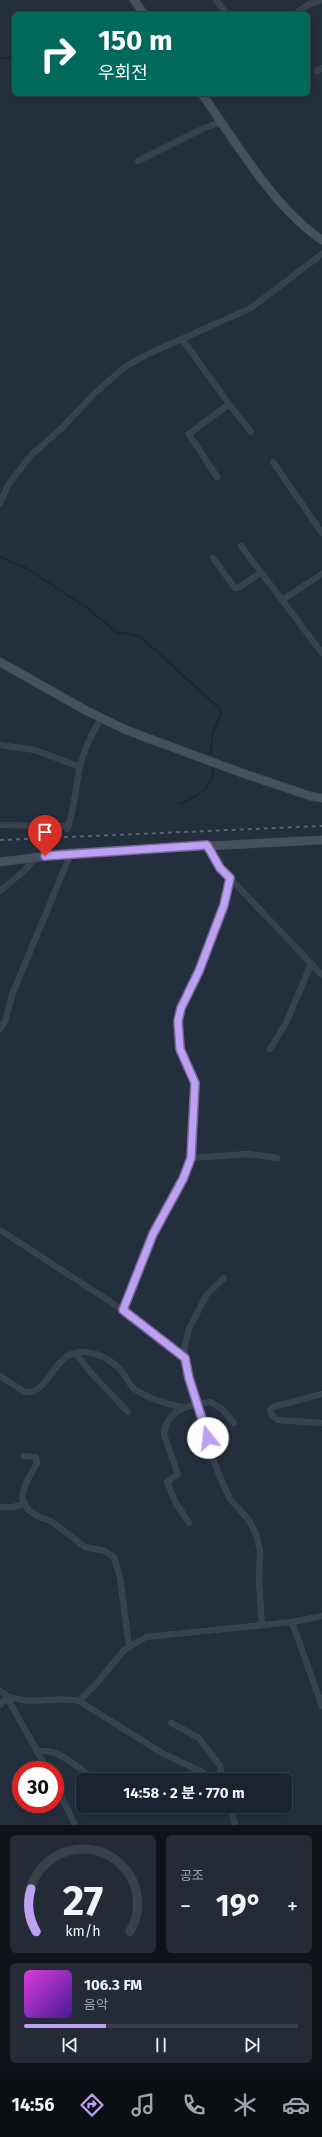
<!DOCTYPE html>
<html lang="ko">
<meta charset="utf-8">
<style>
:root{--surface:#1b232e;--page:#242b36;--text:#f1f3f6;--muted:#a0a4aa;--line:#39404a;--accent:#bca0f2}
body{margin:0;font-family:"Fira Sans","Noto Sans KR",sans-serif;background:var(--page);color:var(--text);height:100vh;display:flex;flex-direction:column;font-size:15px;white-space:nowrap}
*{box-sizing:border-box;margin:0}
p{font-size:13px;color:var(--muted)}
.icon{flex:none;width:22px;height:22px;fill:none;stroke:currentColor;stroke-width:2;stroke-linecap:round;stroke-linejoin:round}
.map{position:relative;height:1825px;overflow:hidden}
.side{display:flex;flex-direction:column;gap:10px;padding:10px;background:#0f1319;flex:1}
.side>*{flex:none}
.hud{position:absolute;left:12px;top:12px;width:298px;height:84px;border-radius:6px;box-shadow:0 2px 10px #0003,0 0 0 1px var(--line);background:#00695c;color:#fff;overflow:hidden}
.speed{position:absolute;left:12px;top:1761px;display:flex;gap:8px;font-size:20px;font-weight:700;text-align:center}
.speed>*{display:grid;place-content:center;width:52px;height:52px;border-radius:50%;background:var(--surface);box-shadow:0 2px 10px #0003,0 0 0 1px var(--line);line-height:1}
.speed .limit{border:6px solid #d22;background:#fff;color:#111}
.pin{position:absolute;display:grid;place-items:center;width:34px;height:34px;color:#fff;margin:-41px -17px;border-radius:50% 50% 50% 0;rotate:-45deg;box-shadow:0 0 4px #0007}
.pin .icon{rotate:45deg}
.me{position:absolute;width:44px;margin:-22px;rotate:344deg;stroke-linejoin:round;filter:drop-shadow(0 0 3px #0008)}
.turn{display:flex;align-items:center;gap:14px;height:84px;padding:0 20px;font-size:18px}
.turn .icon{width:52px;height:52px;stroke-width:2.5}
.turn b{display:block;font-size:28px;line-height:34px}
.big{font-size:30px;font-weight:700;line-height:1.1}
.side .widget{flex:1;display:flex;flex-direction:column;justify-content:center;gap:6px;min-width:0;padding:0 14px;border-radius:6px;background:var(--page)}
.side .dial{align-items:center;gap:0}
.dial svg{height:104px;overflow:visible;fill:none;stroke:var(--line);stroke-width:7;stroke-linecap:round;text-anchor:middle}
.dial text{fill:var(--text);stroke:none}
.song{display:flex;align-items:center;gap:12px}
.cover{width:48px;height:48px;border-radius:6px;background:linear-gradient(135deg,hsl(300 70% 55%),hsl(260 70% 35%))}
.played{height:4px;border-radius:2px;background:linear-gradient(90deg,var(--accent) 30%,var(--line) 30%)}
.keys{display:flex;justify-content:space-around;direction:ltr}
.heat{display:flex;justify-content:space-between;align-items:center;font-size:22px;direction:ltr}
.side .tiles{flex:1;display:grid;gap:10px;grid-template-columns:1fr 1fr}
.widget:last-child{grid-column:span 2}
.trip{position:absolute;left:76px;top:1773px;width:216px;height:40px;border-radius:6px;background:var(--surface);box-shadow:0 2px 10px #0003,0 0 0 1px var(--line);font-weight:700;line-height:40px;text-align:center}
.menu{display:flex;height:64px;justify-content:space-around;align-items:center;background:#0b0e12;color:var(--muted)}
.menu .icon{width:28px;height:28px}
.menu .on{color:var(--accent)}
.menu b{font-size:18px;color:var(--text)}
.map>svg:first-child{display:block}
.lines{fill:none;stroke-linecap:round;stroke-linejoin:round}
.stream{stroke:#17263c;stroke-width:2}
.street-casing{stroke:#414a57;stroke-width:6}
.secondary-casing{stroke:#414a57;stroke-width:9}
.street{stroke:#38414e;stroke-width:5.5}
.secondary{stroke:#465061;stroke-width:8}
.rail{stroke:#5a6575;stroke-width:2;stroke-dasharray:4 4;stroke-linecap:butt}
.route-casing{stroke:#7a689d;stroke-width:10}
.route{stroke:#bca0f2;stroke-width:7}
</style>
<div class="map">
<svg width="322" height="1825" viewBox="0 0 322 1825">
<rect width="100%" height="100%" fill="#242f3e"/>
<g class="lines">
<path class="stream" d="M0 58H14
M0 557 28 569 87 608 116 632 135 635 143 639 218 707 221 714 212 735 211 753
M180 804C196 797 216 786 213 766"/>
<g class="street-casing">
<path id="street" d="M216 0 227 14
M295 14 309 4 322 0
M317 71 322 68
M138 161 204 128 222 122
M182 339 229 404 189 434 217 477
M229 404 251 432
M273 462 322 533
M0 503 8 485 32 454 60 430 94 394 125 367 148 354 251 308 322 254
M241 546 282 600 322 574
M213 558 235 588 240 587 260 573
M282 600 322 653
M0 745 35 750 80 767
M0 825 68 826
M67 829C75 809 75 788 80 767 84 749 92 734 101 718
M207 845 220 868 322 975
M0 891 25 870 35 858
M0 1029 5 1022 12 995 71 853
M270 1049 286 1023 311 964
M191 1158 248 1154 277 1158
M0 1230 123 1310 185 1358
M224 1278 207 1294 189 1329 184 1351 196 1403 205 1425 210 1452 220 1477 230 1499 249 1520 256 1534 260 1551 259 1582 262 1625
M123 1310 153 1234 183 1179 191 1158 195 1083 180 1049 178 1021 181 1008 199 971 224 905 230 878
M76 1353 90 1372 128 1412
M0 1376 25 1392H33C49 1384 54 1363 69 1355 89 1346 114 1359 125 1376 128 1381 131 1387 136 1390 150 1399 165 1404 182 1407
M322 1394 273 1407 270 1410 272 1415 278 1420 322 1423
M24 1456 36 1457 37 1463 25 1485 22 1497 28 1510 39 1517 51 1521 85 1547 105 1551 114 1557 120 1577 129 1647
M0 1507H13L25 1504
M189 1523 176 1503 167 1482 178 1474 164 1435C166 1410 189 1404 210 1402L222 1409 234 1423
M292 1622 322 1706
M0 1691C21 1709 54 1695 79 1701L162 1753 204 1773 212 1780
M79 1701 99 1681 124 1650 146 1637 292 1622 322 1616
M0 1705 7 1698 48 1770
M171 1723 199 1738 220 1766 221 1770 217 1780
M37 1752C55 1747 72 1763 86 1773
M55 1783 75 1825
M230 1806 235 1825"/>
</g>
<g class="secondary-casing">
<path id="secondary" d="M134 0 144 14
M202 94C235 141 274 208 322 240
M0 662 87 711 126 730 242 773 310 796 322 798
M0 862 71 853 322 840"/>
</g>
<use href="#street" class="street"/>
<use href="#secondary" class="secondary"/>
<path class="rail" d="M0 840 322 826"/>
</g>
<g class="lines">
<g class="route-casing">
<path id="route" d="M45 856 207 845 220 868 230 878 224 905 199 971 181 1008 178 1021 180 1049 195 1083 191 1158 183 1179 153 1234 123 1310 185 1358 189 1378 208 1438"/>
</g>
<use href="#route" class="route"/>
</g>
</svg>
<div class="speed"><div class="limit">30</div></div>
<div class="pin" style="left:45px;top:856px;background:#d93025"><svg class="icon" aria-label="arrive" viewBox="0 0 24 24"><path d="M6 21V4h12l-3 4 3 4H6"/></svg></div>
<svg class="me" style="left:208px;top:1438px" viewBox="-20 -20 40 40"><circle r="19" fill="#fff"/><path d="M0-13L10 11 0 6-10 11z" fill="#bca0f2"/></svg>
<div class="trip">14:58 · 2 분 · 770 m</div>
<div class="hud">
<div class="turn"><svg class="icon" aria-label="right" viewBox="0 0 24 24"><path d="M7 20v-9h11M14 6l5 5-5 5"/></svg><div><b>150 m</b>우회전</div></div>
</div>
</div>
<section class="side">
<div class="tiles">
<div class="widget dial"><svg viewBox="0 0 100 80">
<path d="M14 69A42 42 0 1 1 86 69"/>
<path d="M14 69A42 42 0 0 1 10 36" stroke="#bca0f2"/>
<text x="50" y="56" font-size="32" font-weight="700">27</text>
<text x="50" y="72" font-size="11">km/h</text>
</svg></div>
<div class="widget"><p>공조</p>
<div class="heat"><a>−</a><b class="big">19°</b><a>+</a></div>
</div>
<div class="widget">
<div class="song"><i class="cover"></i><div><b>106.3 FM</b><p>음악</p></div></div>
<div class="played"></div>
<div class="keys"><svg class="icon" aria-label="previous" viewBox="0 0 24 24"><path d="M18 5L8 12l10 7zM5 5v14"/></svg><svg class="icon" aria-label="pause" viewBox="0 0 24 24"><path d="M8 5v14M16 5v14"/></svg><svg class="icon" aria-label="next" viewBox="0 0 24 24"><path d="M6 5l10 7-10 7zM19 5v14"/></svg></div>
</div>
</div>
</section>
<nav class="menu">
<b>14:56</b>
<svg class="icon on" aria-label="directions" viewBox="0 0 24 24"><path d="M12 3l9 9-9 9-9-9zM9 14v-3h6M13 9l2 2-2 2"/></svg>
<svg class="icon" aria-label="music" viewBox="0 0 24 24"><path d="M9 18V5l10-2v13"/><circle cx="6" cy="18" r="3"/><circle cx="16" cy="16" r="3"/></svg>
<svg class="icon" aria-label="phone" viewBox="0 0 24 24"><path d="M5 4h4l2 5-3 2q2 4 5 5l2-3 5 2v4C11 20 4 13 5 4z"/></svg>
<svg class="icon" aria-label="climate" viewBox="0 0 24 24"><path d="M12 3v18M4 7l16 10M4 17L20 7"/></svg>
<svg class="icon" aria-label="car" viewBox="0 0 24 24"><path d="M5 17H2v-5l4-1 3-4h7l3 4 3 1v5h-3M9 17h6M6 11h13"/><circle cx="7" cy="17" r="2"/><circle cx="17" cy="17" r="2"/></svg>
</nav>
